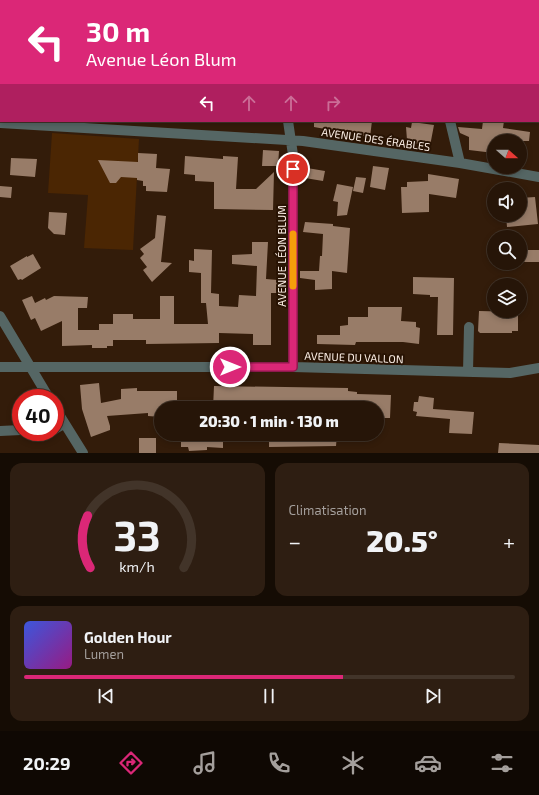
<!DOCTYPE html>
<html lang="fr">
<meta charset="utf-8">
<style>
:root{--surface:#261508;--page:#2e1e12;--text:#f1f3f6;--muted:#a49f9c;--line:#423429;--accent:#db2777}
body{margin:0;font-family:"Exo 2",sans-serif;background:var(--page);color:var(--text);height:100vh;display:flex;flex-direction:column;font-size:15px;white-space:nowrap}
*{box-sizing:border-box;margin:0}
p{font-size:13px;color:var(--muted)}
.icon{flex:none;width:22px;height:22px;fill:none;stroke:currentColor;stroke-width:2;stroke-linecap:round;stroke-linejoin:round}
.map{position:relative;height:453px;overflow:hidden}
.side{display:flex;flex-direction:column;gap:10px;padding:10px;background:#150c04;flex:1}
.side>*{flex:none}
.top-card{position:absolute;left:0px;top:0px;width:539px;height:122px;box-shadow:0 2px 6px #0003,0 0 0 1px var(--line);background:#db2777;color:#fff;overflow:hidden}
.needle{width:26px;rotate:111deg}
.fabs{position:absolute;left:487px;top:134px;display:grid;gap:8px}
.fabs a{display:grid;place-items:center;width:40px;height:40px;border-radius:50%;background:var(--surface);box-shadow:0 2px 6px #0003,0 0 0 1px var(--line);font-size:20px}
.speed{position:absolute;left:12px;top:389px;display:flex;gap:8px;font-size:20px;font-weight:700;text-align:center}
.speed>*{display:grid;place-content:center;width:52px;height:52px;border-radius:50%;background:var(--surface);box-shadow:0 2px 6px #0003,0 0 0 1px var(--line);line-height:1}
.speed .limit{border:6px solid #d22;background:#fff;color:#111}
.pin{position:absolute;display:grid;place-items:center;width:34px;height:34px;color:#fff;margin:-17px;border:2px solid #fff;border-radius:50%;box-shadow:0 1px 4px #0007}
.me{position:absolute;width:44px;margin:-22px;rotate:90deg;stroke-linejoin:round;filter:drop-shadow(0 0 3px #0008)}
.turn{display:flex;align-items:center;gap:14px;height:84px;padding:0 20px;font-size:18px}
.turn .icon{width:52px;height:52px;stroke-width:2.5}
.turn b{display:block;font-size:28px;line-height:34px}
.lanes{display:flex;align-items:center;height:38px;padding:0 20px;background:#0003;justify-content:center;gap:20px;direction:ltr}
.lanes .off{opacity:.35}
.big{font-size:30px;font-weight:800;line-height:1.1}
.side .widget{flex:1;display:flex;flex-direction:column;justify-content:center;gap:6px;min-width:0;padding:0 14px;border-radius:12px;background:var(--page)}
.side .dial{align-items:center;gap:0}
.dial svg{height:104px;overflow:visible;fill:none;stroke:var(--line);stroke-width:7;stroke-linecap:round;text-anchor:middle}
.dial text{fill:var(--text);stroke:none}
.song{display:flex;align-items:center;gap:12px}
.cover{width:48px;height:48px;border-radius:6px;background:linear-gradient(135deg,hsl(230 70% 55%),hsl(310 70% 35%))}
.played{height:4px;border-radius:2px;background:linear-gradient(90deg,var(--accent) 65%,var(--line) 65%)}
.keys{display:flex;justify-content:space-around;direction:ltr}
.heat{display:flex;justify-content:space-between;align-items:center;font-size:22px;direction:ltr}
.side .tiles{flex:1;display:grid;gap:10px;grid-template-columns:1fr 1fr}
.widget:last-child{grid-column:span 2}
.trip{position:absolute;left:154px;top:401px;width:230px;height:40px;border-radius:20px;background:var(--surface);box-shadow:0 2px 6px #0003,0 0 0 1px var(--line);font-weight:800;line-height:40px;text-align:center}
.tabs{display:flex;height:64px;justify-content:space-around;align-items:center;background:#0f0803;color:var(--muted)}
.tabs .icon{width:28px;height:28px}
.tabs .selected{color:var(--accent)}
.tabs b{font-size:18px;color:var(--text)}
.map>svg:first-child{display:block}
.green{fill:#4b2603}
.building{fill:#987c68}
.lines{fill:none;stroke-linecap:round;stroke-linejoin:round}
.minor{stroke:#556664;stroke-width:10}
.route-casing{stroke:#8e194d;stroke-width:10}
.route{stroke:#db2777;stroke-width:7}
.slow{stroke:#f59e0b;stroke-width:7}
.labels{text-anchor:middle;dominant-baseline:central;stroke-width:4;stroke-linejoin:round;paint-order:stroke}
.street-label{font-size:11px;fill:#fdf0e7;stroke:#281303}
</style>
<div class="map">
<svg width="539" height="453" viewBox="0 0 539 453">
<rect width="100%" height="100%" fill="#331c0a"/>
<path class="green" d="M52 133 139 139 133 250 84 248 88 195 48 193Z"/>
<path class="building" d="M314 121H372L370 137 314 127Z
M483 121H504L503 128 530 132 529 141H494V153L469 150V137L460 133 458 127 482 129Z
M412 122 434 125 430 146 413 143V141L407 140 406 127 411 128Z
M263 150 279 151 278 166H262Z
M138 153 157 154 156 168 170 169 167 192 146 191V186H143V181L137 180V178L121 177 116 183H110L98 160 138 162Z
M185 156 223 159V156L238 157 236 189H256L274 172 273 210 214 209V182L195 181V175L184 174Z
M11 158 37 159 35 177 10 175Z
M373 166 389 168 385 190 370 187Z
M307 168 325 171 323 181 305 178Z
M428 174 459 179 456 198 429 194V212L402 213 401 187H407V182L428 181Z
M356 177 366 178 363 193 353 191Z
M337 184 353 187 347 215 337 216 338 202 333 201Z
M0 186 12 187 11 198 0 197Z
M535 197 538 224 507 227 506 215H521L520 198Z
M49 212 67 213 65 235 54 234 48 228Z
M157 215 166 216 161 262 172 263 152 282 143 270 147 267 140 258 144 254 140 249 155 238Z
M305 222 333 224V226L350 228 347 273 332 271V289L315 290V280L300 278V271H319L320 256H322L323 234 303 232Z
M252 242H268L266 279 278 280 277 293H271V345H253V334L219 333V343L146 344V340H113V346H107V348H92V345L62 346V321L41 331 35 318 31 320 22 300 32 296 35 303 45 298 46 300 54 296 88 297 87 308H78V330H99V324H113V314H133V319H160V296H174V324H208L206 303H201V273L189 272V260L194 261V249L212 250 211 293 219 294V306L238 307 239 295 256 296 257 266 232 264V255L252 254Z
M520 250H539V262H520Z
M33 254 41 268 22 280 21 279 18 280 10 266 27 256V257Z
M413 277 454 278 453 335H437L438 297H430V295L413 294Z
M368 307H402L401 321 416 322V327L420 328 419 344 403 342H356L355 345 317 344V335H340V326L348 325V317H368Z
M479 311 518 312V331H512V333H480L478 331Z
M99 383 101 403 121 399V389L137 388V391H177V408H161V417L148 416V413L107 416 110 426V430L91 437 82 409 80 385Z
M214 386 348 388V391L357 392V394L391 395 390 418H377V408H213Z
M419 396 434 398 433 409 474 412 472 434 449 433 450 419 416 416 417 412 413 411 414 402H418Z
M327 434H337L336 446 269 447V436H327Z
M206 435V438H223V448L207 447V450L189 451 188 447H181V438H198Z
M139 438H156V453H139Z
M499 443 539 445V453H498Z"/>
<g class="lines">
<path class="minor" d="M274 0V1
M426 0V1
M0 1 1 2
M288 121 293 155V367
M450 121 460 163
M0 123 303 141 460 163 539 177
M0 316 49 398
M0 367H293L510 373 539 368
M468 372 469 327
M55 408 83 453
M55 429 64 424
M0 431 21 430"/>
</g>
<g class="lines">
<g class="route-casing">
<path id="route" d="M230 367H293V169"/>
</g>
<use href="#route" class="route"/>
<path class="slow" d="M293 234V286"/>
</g>
<g class="labels">
<g class="street-label">
<text transform="translate(376 139) rotate(8)">AVENUE DES ÉRABLES</text>
<text transform="translate(281 256) rotate(-90)">AVENUE LÉON BLUM</text>
<text transform="translate(354 357) rotate(2)">AVENUE DU VALLON</text>
</g>
</g>
</svg>
<div class="fabs">
<a><svg class="needle" viewBox="-14 -14 28 28"><path d="M0-13l5 13h-10z" fill="#e53935"/><path d="M0 13l5-13h-10z" fill="#a49f9c"/></svg></a>
<a><svg class="icon" aria-label="sound" viewBox="0 0 24 24"><path d="M4 9h4l5-4v14l-5-4H4zM17 9q2 3 0 6"/></svg></a>
<a><svg class="icon" aria-label="search" viewBox="0 0 24 24"><circle cx="10" cy="10" r="6"/><path d="M15 15l6 6"/></svg></a>
<a><svg class="icon" aria-label="layers" viewBox="0 0 24 24"><path d="M12 4l9 5-9 5-9-5zM3 14l9 5 9-5"/></svg></a>
</div>
<div class="speed"><div class="limit">40</div></div>
<div class="pin" style="left:293px;top:169px;background:#d93025"><svg class="icon" aria-label="arrive" viewBox="0 0 24 24"><path d="M6 21V4h12l-3 4 3 4H6"/></svg></div>
<svg class="me" style="left:230px;top:367px" viewBox="-20 -20 40 40"><circle r="17" fill="#db2777" stroke="#fff" stroke-width="3"/><path d="M0-11L8 9 0 5-8 9z" fill="#fff"/></svg>
<div class="trip">20:30 · 1 min · 130 m</div>
<div class="top-card">
<div class="turn"><svg class="icon" aria-label="left" viewBox="0 0 24 24"><path d="M17 20v-9H6M10 6l-5 5 5 5"/></svg><div><b>30 m</b>Avenue Léon Blum</div></div>
<div class="lanes"><svg class="icon" aria-label="left" viewBox="0 0 24 24"><path d="M17 20v-9H6M10 6l-5 5 5 5"/></svg><svg class="icon off" aria-label="ahead" viewBox="0 0 24 24"><path d="M12 20V5M6 11l6-6 6 6"/></svg><svg class="icon off" aria-label="ahead" viewBox="0 0 24 24"><path d="M12 20V5M6 11l6-6 6 6"/></svg><svg class="icon off" aria-label="right" viewBox="0 0 24 24"><path d="M7 20v-9h11M14 6l5 5-5 5"/></svg></div>
</div>
</div>
<section class="side">
<div class="tiles">
<div class="widget dial"><svg viewBox="0 0 100 80">
<path d="M14 69A42 42 0 1 1 86 69"/>
<path d="M14 69A42 42 0 0 1 12 29" stroke="#db2777"/>
<text x="50" y="56" font-size="32" font-weight="700">33</text>
<text x="50" y="72" font-size="11">km/h</text>
</svg></div>
<div class="widget"><p>Climatisation</p>
<div class="heat"><a>−</a><b class="big">20.5°</b><a>+</a></div>
</div>
<div class="widget">
<div class="song"><i class="cover"></i><div><b>Golden Hour</b><p>Lumen</p></div></div>
<div class="played"></div>
<div class="keys"><svg class="icon" aria-label="previous" viewBox="0 0 24 24"><path d="M18 5L8 12l10 7zM5 5v14"/></svg><svg class="icon" aria-label="pause" viewBox="0 0 24 24"><path d="M8 5v14M16 5v14"/></svg><svg class="icon" aria-label="next" viewBox="0 0 24 24"><path d="M6 5l10 7-10 7zM19 5v14"/></svg></div>
</div>
</div>
</section>
<nav class="tabs">
<b>20:29</b>
<svg class="icon selected" aria-label="directions" viewBox="0 0 24 24"><path d="M12 3l9 9-9 9-9-9zM9 14v-3h6M13 9l2 2-2 2"/></svg>
<svg class="icon" aria-label="music" viewBox="0 0 24 24"><path d="M9 18V5l10-2v13"/><circle cx="6" cy="18" r="3"/><circle cx="16" cy="16" r="3"/></svg>
<svg class="icon" aria-label="phone" viewBox="0 0 24 24"><path d="M5 4h4l2 5-3 2q2 4 5 5l2-3 5 2v4C11 20 4 13 5 4z"/></svg>
<svg class="icon" aria-label="climate" viewBox="0 0 24 24"><path d="M12 3v18M4 7l16 10M4 17L20 7"/></svg>
<svg class="icon" aria-label="car" viewBox="0 0 24 24"><path d="M5 17H2v-5l4-1 3-4h7l3 4 3 1v5h-3M9 17h6M6 11h13"/><circle cx="7" cy="17" r="2"/><circle cx="17" cy="17" r="2"/></svg>
<svg class="icon" aria-label="filters" viewBox="0 0 24 24"><path d="M4 7h16M4 17h16"/><circle cx="9" cy="7" r="2"/><circle cx="15" cy="17" r="2"/></svg>
</nav>
